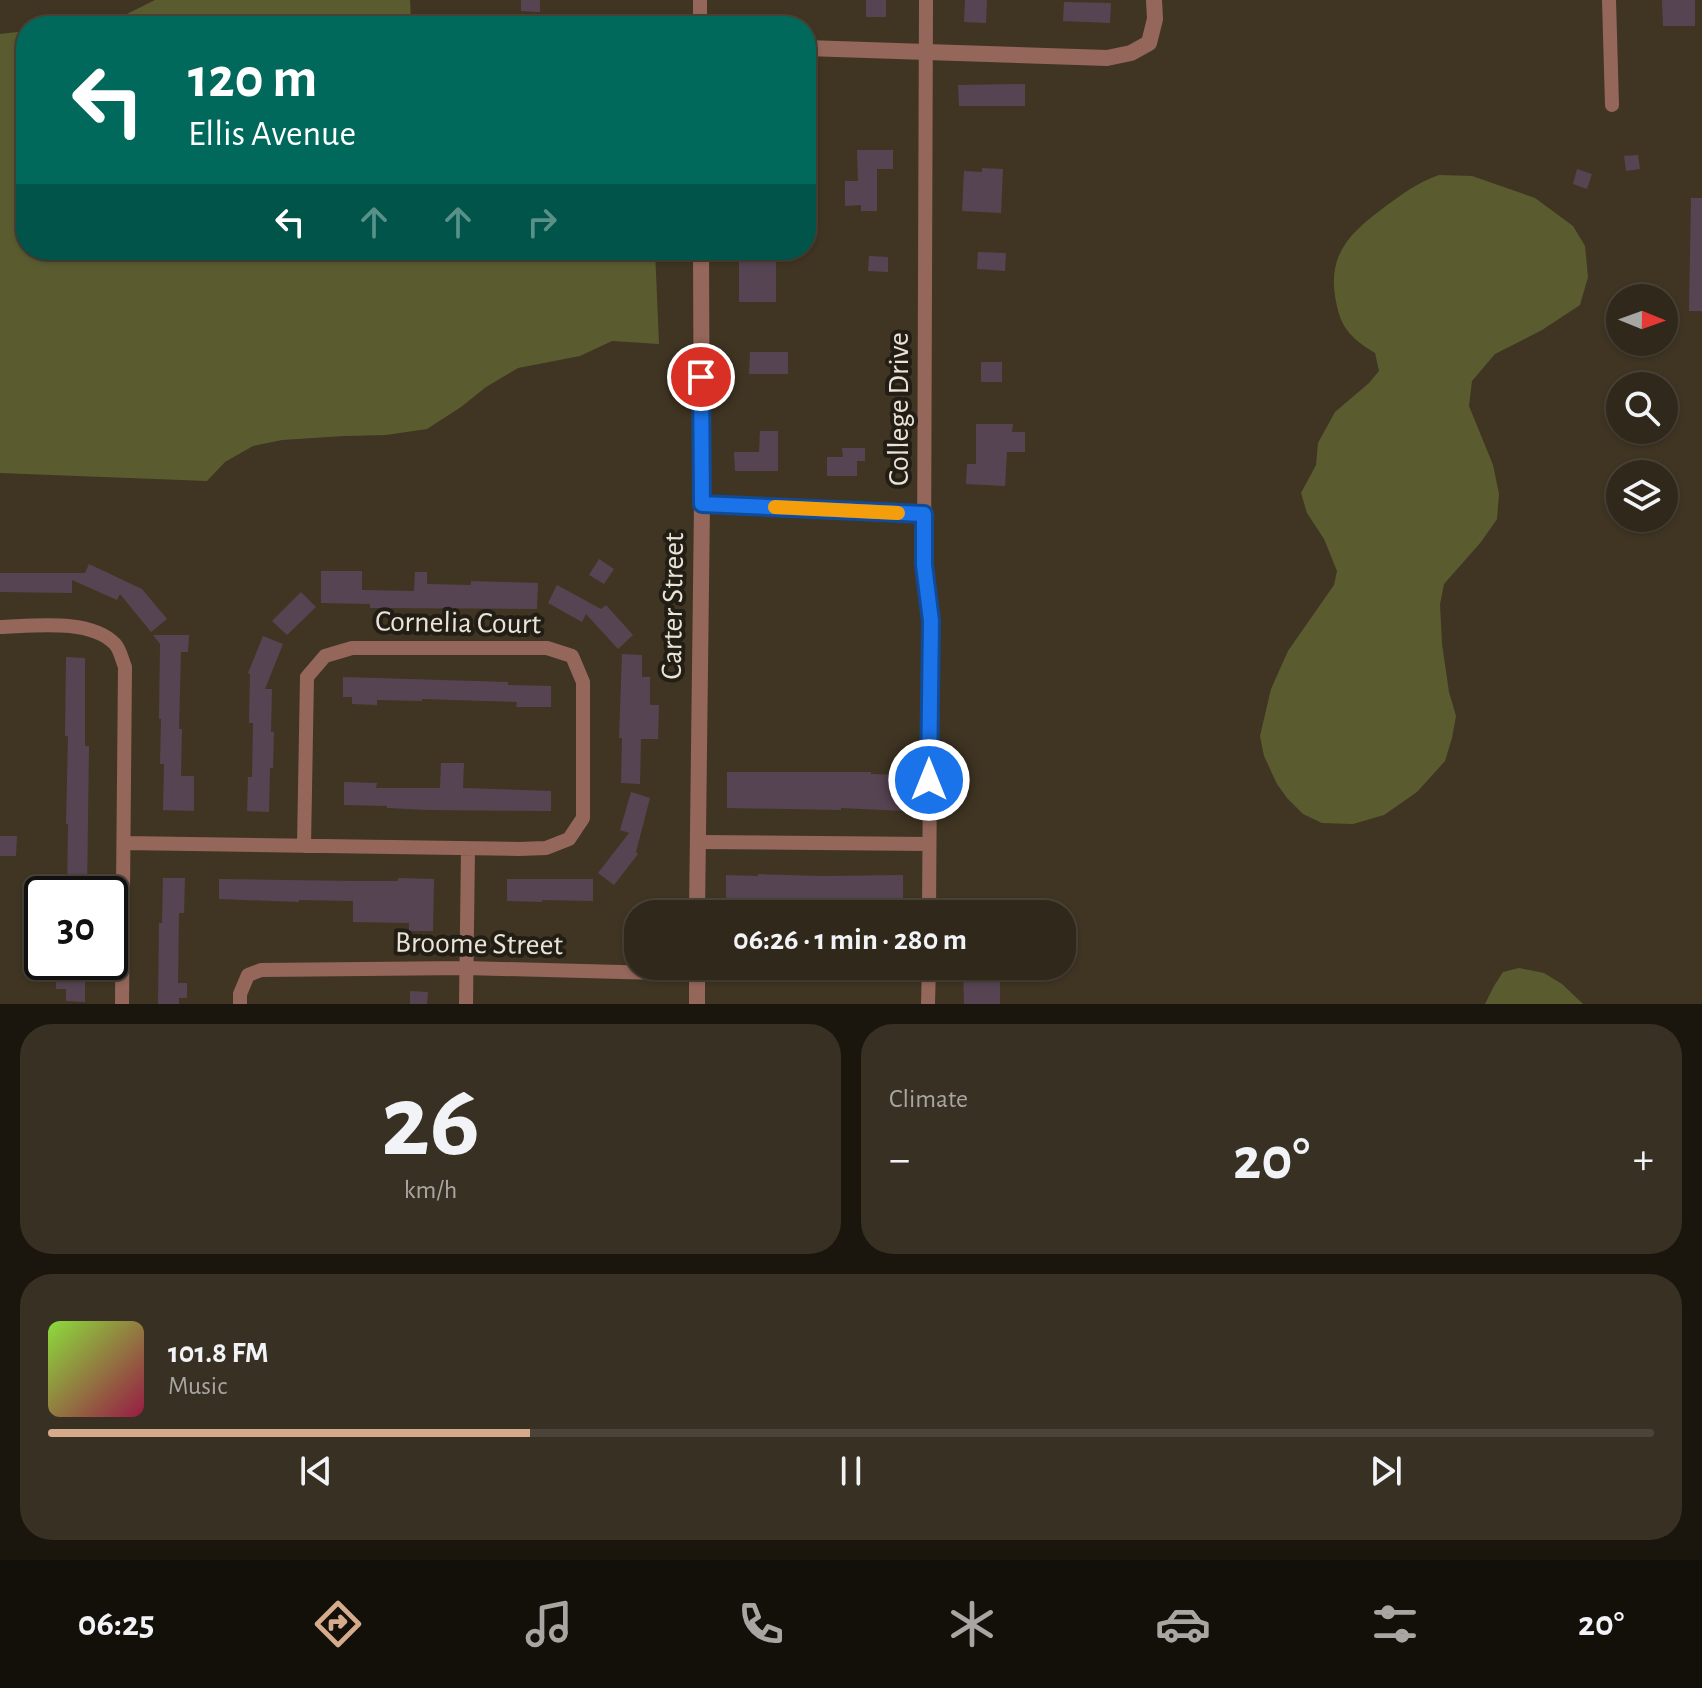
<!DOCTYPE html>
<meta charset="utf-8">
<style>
:root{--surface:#30281a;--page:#383023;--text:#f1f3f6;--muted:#a8a6a2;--line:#4b4439;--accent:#d6ab8b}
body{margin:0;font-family:"Alegreya Sans",sans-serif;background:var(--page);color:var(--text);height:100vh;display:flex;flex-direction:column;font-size:30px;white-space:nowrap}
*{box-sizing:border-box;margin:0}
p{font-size:26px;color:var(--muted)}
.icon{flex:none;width:44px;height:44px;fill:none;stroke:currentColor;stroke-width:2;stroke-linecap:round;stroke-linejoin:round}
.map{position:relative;height:1004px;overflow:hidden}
.sheet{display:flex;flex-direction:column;gap:20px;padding:20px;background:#1a160e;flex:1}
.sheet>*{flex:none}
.hud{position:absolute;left:16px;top:16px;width:800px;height:244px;border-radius:32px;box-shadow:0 2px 6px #0004,0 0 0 2px var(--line);background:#00695c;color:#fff;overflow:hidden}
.needle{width:52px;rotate:91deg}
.tools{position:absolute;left:1606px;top:284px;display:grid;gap:16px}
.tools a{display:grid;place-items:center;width:72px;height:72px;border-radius:50%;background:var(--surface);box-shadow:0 2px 6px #0004,0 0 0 2px var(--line);font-size:40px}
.speed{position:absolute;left:24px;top:876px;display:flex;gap:16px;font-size:40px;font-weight:700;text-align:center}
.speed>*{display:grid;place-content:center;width:104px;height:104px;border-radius:50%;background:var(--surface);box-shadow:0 2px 6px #0004,0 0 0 2px var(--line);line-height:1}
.speed .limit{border:4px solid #111;border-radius:12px;background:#fff;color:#111}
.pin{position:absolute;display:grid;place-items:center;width:68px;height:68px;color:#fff;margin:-34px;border:4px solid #fff;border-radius:50%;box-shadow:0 2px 8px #0007}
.me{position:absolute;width:88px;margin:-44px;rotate:0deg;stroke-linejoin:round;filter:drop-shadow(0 0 6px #0008)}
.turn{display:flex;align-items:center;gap:28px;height:168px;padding:0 40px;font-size:36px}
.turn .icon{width:104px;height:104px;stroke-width:2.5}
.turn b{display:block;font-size:56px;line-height:68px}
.lanes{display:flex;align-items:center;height:76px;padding:0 40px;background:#0003;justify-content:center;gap:40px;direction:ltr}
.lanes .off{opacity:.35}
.big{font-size:60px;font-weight:600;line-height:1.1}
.sheet .card{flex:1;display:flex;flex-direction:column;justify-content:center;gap:12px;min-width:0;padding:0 28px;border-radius:32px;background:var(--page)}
.sheet .dial{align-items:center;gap:0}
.dial b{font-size:104px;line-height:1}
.song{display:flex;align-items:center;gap:24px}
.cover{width:96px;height:96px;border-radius:12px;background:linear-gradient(135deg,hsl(90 70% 55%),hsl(340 70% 35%))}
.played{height:8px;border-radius:4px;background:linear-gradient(90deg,var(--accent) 30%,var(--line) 30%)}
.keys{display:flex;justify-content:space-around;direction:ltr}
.heat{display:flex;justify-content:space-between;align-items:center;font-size:44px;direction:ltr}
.sheet .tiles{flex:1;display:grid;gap:20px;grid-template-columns:1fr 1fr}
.card:last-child{grid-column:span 2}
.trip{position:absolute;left:624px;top:900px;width:452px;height:80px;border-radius:32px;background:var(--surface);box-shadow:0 2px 6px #0004,0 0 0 2px var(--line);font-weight:600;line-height:80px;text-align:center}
.menu{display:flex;height:128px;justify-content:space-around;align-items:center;background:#13100a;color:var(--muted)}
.menu .icon{width:56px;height:56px}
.menu .selected{color:var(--accent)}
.menu b{font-size:36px;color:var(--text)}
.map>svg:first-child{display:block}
.green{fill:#5a5c30}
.building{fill:#574452}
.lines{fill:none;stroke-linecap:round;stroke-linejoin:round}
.minor{stroke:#95675b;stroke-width:14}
.tertiary{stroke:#95675b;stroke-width:16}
.route-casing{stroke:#114b97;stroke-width:20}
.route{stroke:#1a73e8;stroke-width:14}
.slow{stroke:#f59e0b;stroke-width:14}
.labels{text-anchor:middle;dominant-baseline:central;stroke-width:8;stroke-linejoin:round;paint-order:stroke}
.street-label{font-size:30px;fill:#eae3d8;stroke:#231e15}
</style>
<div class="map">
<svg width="1702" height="1004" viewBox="0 0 1702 1004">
<rect width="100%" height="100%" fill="#403523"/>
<path class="green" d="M155 0H410L411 21 442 18 452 26H94L115 20Z
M26 31V250H655L659 344 612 341 580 356 518 368 486 387 461 407 427 429 386 435 344 436 282 440 253 446 225 462 207 481 0 473V34Z
M1439 175 1472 176 1535 198 1573 226 1585 246 1588 277 1580 305 1542 330 1495 354 1472 381 1469 406 1493 465 1499 494 1497 519 1481 542 1444 584 1440 604 1442 644 1449 692 1456 716 1452 738 1445 761 1417 792 1384 815 1353 824 1322 823 1303 814 1287 798 1277 784 1264 756 1260 736 1271 689 1288 651 1334 585 1337 571 1324 539 1307 513 1301 493 1316 465 1318 443 1335 412 1369 383 1379 371 1375 353C1349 337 1340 327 1335 296 1328 251 1354 230 1386 206 1405 192 1417 183 1439 175Z
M1519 968 1544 973 1562 984 1583 1004H1485L1494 986 1503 972Z"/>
<path class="building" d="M521 0H540V12L521 11Z
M866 0H886V17H866Z
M965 0H987L986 23 964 22Z
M1662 0H1695V26H1663Z
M1064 2 1111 3 1110 23 1063 21Z
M1025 84V106H959L958 85Z
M857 150H893V169H877V211H861V205L845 206V181H858Z
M1638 155 1640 169 1626 171 1624 156Z
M982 168 1003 169 1001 213 962 211 964 171 982 172Z
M1577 169 1592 174 1587 189 1573 184Z
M1691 198H1702V311H1689Z
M737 250H776V302H739V261H737Z
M978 252 1006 253 1005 271 977 269Z
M869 256 888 257V272L868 271Z
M750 352H788V374H749Z
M981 362H1002V382H981Z
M976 424H1013L1012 432H1025V452H1007L1005 486 966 484 967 464H976Z
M760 431H778V471H735L734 452H759Z
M842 448H865V461H857V476H827V457H843Z
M599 559 614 569 604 584 589 575Z
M89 564 142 589 167 619 151 632 120 594 117 600 72 580V593L0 592V573H85Z
M321 571H362V590L414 591 415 572H427V584L471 585V581L538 583 537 609 370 608V604L321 603Z
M557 585 601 609 606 605 633 635 618 649 586 614 582 622 548 603Z
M301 592 316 607 287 635 272 621Z
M153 635H189L188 652H181L179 729H182L181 776H194V811L163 810 164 764H160L161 719H159L160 644Z
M263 636 283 644 265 689H272L271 732H274L273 768H270L269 812 247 811 248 777H252L253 723H249L250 674 248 673Z
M622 654 642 655V677H650V705H659L658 739H641L640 784 621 783 622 738H619Z
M66 657 85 658V746H89L87 894H67L68 824H66L68 736H65Z
M343 677 508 682V685L551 686V707H516L517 702 422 699V701L377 700V705L352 704V697H343Z
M441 763H464L463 788 551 791V811L429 810 387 808V806L344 805V782L377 783 376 788H440Z
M727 772H871V774L904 775V811L841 808V810L727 808Z
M631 792 650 798 636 852 638 854 614 885 598 873 629 833 620 830Z
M0 836H17L16 856H0Z
M758 874 822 876 903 875V911H871V913H851V910H809V913L726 911V875L758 876Z
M163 878H185L184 913H179L178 983H187V998H179V1004H158L159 923H162Z
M398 878 434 879 433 931H409V923L353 922V901L299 900V902L219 899V879L354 881H398Z
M507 879H593V901L542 900V902L507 901Z
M56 965 85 966V1002L66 1001V989H56Z
M963 966H1000V1004H964Z
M410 991 428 992 427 1004H410Z"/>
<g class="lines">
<path class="minor" d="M926 0 924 565 931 621 929 914
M1609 0 1612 105
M700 26V0
M702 504 924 514
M0 627C33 626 90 618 115 644 120 649 122 660 125 667L122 1004
M698 842 929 844
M124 843 519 849 546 848 569 839 583 818V682L572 656 547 648H352L325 656 307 677 304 846
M240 1004V994L248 975 261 970 466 968 697 974
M466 1004 468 849
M928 1004 929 966"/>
<path class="tertiary" d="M806 48 1107 58 1131 53 1149 43 1155 19 1154 0
M697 914 702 504 701 250
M697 1004V966"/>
</g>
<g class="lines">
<g class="route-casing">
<path id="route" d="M701 377 702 504 924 514V565L931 621 929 780"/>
</g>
<use href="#route" class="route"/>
<path class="slow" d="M775 507 898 513"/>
</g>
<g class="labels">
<g class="street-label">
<text transform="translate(899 409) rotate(-90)">College Drive</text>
<text transform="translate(673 606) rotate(-89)">Carter Street</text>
<text transform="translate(458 623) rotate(1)">Cornelia Court</text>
<text transform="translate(479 944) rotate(1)">Broome Street</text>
</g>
</g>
</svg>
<div class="tools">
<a><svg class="needle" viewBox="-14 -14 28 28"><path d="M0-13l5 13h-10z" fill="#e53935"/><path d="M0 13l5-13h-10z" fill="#a8a6a2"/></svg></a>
<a><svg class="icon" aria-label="search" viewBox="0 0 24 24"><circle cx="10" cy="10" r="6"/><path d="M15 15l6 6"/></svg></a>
<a><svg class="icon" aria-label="layers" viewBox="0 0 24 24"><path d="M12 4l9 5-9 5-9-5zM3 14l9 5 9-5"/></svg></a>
</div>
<div class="speed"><div class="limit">30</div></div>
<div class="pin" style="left:701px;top:377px;background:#d93025"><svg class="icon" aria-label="arrive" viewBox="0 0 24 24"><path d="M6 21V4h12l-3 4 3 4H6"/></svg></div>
<svg class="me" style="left:929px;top:780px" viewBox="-20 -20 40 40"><circle r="17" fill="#1a73e8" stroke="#fff" stroke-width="3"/><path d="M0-11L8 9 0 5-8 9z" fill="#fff"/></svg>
<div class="trip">06:26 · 1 min · 280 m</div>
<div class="hud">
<div class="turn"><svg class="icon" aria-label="left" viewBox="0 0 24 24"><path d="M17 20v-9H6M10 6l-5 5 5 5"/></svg><div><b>120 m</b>Ellis Avenue</div></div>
<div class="lanes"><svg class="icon" aria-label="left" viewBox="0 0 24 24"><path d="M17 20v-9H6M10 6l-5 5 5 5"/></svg><svg class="icon off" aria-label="ahead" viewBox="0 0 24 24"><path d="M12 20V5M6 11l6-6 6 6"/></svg><svg class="icon off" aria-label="ahead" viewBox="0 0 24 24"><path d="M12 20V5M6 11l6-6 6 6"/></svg><svg class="icon off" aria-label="right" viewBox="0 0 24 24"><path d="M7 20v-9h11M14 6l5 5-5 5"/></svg></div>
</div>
</div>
<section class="sheet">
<div class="tiles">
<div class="card dial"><b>26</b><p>km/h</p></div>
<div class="card"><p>Climate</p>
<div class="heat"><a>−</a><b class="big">20°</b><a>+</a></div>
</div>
<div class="card">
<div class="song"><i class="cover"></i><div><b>101.8 FM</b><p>Music</p></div></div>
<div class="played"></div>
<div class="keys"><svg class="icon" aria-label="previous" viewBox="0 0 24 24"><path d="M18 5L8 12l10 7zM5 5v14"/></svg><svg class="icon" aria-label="pause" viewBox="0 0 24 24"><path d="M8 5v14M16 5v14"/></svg><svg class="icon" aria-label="next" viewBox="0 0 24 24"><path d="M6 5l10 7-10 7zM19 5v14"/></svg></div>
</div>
</div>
</section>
<nav class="menu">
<b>06:25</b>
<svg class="icon selected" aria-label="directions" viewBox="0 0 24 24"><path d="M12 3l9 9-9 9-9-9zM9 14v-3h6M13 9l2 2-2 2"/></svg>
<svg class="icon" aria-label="music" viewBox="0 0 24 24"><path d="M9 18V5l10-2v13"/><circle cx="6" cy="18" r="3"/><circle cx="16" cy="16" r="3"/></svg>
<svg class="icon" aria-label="phone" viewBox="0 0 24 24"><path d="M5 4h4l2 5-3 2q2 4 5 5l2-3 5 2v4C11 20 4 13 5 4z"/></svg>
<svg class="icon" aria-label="climate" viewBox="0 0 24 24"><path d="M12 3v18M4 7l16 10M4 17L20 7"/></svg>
<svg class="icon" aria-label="car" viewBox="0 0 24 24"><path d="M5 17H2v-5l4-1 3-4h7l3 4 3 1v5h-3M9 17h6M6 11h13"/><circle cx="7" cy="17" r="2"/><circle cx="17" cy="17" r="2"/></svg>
<svg class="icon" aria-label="filters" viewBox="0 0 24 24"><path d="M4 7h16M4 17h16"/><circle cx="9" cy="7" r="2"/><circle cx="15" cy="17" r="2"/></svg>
<b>20°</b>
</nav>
